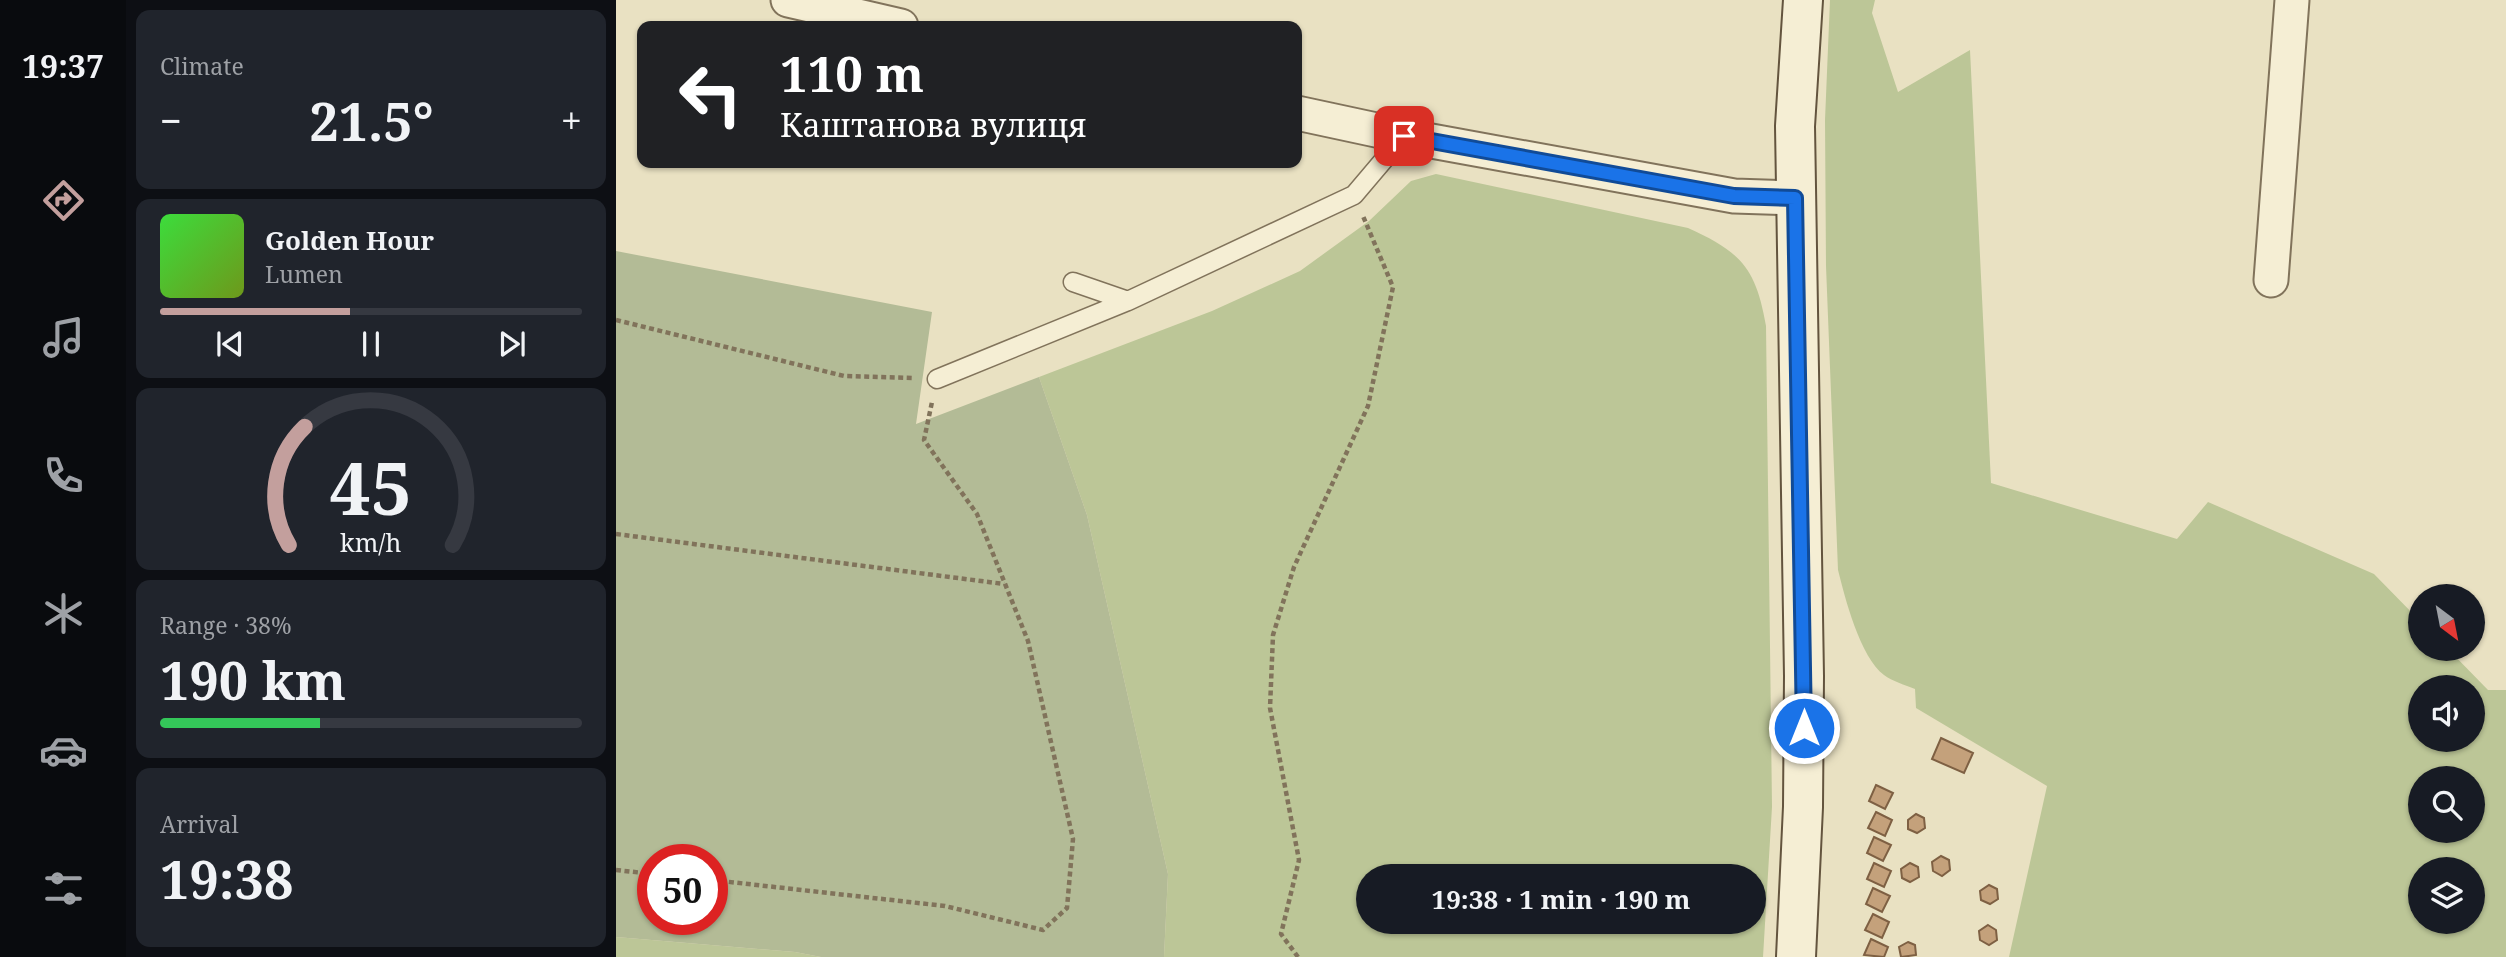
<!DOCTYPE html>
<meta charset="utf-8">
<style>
:root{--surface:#171b24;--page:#20242c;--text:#f1f3f6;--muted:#9ea1a6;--line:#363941;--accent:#c39f9d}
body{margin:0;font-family:"Noto Serif",serif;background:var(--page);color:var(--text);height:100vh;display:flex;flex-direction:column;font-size:26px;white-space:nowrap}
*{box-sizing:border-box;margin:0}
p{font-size:23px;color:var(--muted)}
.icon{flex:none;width:38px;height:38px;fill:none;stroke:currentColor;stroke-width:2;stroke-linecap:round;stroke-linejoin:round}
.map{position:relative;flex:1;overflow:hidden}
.panel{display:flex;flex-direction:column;gap:10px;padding:10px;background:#0d0f14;width:490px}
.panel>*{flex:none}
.banner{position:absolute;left:21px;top:21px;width:665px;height:147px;border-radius:14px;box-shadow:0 2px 5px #0004;background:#202124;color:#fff;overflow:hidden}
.needle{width:46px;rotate:148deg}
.tools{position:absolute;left:1792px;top:584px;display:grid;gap:14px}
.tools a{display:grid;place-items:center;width:77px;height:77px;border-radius:50%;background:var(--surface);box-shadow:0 2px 5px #0004;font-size:35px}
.speed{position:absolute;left:21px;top:844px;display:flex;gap:14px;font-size:35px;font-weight:700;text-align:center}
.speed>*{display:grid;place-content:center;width:91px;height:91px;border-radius:50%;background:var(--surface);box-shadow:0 2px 5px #0004;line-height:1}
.speed .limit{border:10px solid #d22;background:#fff;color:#111}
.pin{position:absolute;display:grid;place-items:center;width:60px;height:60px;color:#fff;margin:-30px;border-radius:14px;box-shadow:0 4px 10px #0006}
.me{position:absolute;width:77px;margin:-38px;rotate:0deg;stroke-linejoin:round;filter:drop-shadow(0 0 5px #0008)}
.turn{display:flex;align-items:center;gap:24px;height:147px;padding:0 28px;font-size:32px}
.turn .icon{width:91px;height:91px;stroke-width:2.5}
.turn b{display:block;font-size:49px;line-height:60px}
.big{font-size:52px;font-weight:700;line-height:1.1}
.panel .widget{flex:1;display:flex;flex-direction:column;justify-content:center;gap:10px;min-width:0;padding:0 24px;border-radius:14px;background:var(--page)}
.panel .dial{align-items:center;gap:0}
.dial svg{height:182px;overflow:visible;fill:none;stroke:var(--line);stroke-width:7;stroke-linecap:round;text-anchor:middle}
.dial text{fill:var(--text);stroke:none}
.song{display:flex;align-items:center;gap:21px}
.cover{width:84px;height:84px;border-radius:10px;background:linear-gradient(135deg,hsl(120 70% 55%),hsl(80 70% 35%))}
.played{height:7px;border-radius:4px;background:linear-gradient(90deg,var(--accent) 45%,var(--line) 45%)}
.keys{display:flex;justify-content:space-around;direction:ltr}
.heat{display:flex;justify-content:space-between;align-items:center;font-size:38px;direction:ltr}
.charge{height:10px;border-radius:5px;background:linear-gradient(90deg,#34c759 38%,var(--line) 0)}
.trip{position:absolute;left:740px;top:864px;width:410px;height:70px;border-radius:35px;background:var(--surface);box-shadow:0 2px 5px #0004;font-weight:700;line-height:70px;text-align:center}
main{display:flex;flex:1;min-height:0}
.tabs{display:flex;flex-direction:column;width:126px;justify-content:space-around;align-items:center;background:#090b0e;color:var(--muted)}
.tabs .icon{width:49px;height:49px}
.tabs .selected{color:var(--accent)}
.tabs b{font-size:32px;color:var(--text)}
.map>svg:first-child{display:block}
.green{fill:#bcc697;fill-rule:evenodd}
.cemetery{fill:#b3bb96;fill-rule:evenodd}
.building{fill:#c4a17b;stroke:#7e6043;stroke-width:2}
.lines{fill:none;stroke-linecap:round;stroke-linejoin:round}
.service-casing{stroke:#81735b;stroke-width:21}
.minor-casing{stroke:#81735b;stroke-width:37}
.secondary-casing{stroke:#63543e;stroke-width:42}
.path{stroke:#81735b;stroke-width:4.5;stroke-dasharray:5 3.5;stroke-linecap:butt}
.service{stroke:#f5eed4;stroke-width:18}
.minor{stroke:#f5eed4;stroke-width:33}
.secondary{stroke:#f5eed4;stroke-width:38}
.route-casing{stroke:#114b97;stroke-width:18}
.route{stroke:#1a73e8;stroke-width:12}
</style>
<main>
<nav class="tabs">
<b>19:37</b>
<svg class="icon selected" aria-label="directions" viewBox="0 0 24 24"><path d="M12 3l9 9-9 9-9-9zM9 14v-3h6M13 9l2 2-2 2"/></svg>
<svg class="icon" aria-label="music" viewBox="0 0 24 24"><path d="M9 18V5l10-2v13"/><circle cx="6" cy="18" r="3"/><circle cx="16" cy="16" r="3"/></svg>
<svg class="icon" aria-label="phone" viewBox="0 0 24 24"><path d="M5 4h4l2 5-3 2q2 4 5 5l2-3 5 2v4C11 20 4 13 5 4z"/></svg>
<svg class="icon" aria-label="climate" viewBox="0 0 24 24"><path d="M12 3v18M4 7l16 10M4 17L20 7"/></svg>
<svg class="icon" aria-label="car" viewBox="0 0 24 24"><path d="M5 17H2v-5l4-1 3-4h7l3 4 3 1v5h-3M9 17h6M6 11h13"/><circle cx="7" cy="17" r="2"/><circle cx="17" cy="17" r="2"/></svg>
<svg class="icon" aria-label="filters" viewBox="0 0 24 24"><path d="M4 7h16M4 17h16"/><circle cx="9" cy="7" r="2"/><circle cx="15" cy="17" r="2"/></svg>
</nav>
<section class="panel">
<div class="widget"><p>Climate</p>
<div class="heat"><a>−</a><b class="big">21.5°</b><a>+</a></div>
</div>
<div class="widget">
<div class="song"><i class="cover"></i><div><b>Golden Hour</b><p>Lumen</p></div></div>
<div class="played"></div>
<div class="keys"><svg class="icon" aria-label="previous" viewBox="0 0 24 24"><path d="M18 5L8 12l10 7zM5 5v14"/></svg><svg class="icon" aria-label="pause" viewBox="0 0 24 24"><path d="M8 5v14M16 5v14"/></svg><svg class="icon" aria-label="next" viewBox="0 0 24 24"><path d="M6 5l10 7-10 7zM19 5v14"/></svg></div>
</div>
<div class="widget dial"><svg viewBox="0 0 100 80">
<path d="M14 69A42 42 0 1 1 86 69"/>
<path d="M14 69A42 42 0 0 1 21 17" stroke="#c39f9d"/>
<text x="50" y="56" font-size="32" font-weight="700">45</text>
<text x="50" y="72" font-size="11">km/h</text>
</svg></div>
<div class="widget"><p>Range · 38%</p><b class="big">190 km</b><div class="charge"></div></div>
<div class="widget"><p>Arrival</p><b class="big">19:38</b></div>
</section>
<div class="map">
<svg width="1890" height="957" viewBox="0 0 1890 957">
<rect width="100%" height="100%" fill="#e9e1c2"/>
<path class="green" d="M1214 0H1259L1256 13 1282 92 1354 50 1375 483 1561 539 1592 502 1758 574 1804 621V649H1832L1872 690H1890V957H1393L1431 786 1300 708 1299 689C1289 685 1276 681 1268 675 1244 657 1229 598 1222 570L1210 266 1209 120ZM1804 688H1857V740H1804ZM1804 779H1857V831H1804ZM1804 870H1857V922H1804Z
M820 174 1072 228C1125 252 1140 268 1150 326L1156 807 1147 957H548L552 874 471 515 423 377 596 311 684 271 753 221 795 181ZM752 877H1138V922H752Z
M0 937 179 952 205 957H0Z"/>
<path class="cemetery" d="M0 251 316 312 300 424 423 377 471 515 552 874 548 957H205L179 952 0 937ZM37 859H96V919H37Z"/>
<path class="building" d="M1325 738 1357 753 1348 773 1316 759Z
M1260 785 1277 793 1269 809 1253 801Z
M1260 812 1276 820 1269 836 1252 828Z
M1300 814 1308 818 1309 828 1301 833 1292 829V820Z
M1258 837 1275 845 1267 861 1251 853Z
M1325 856 1333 860 1334 870 1326 876 1317 871 1316 862Z
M1258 863 1275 871 1268 887 1251 879Z
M1294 863 1302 867 1303 877 1294 882 1286 878 1285 869Z
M1373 885 1381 889 1382 899 1374 904 1365 900 1364 891Z
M1257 888 1274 896 1266 912 1250 904Z
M1257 914 1273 922 1266 938 1249 930Z
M1372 925 1380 930 1381 940 1373 945 1364 940 1363 931Z
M1255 939 1272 947 1268 957 1248 955Z
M1292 942 1299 945 1300 955 1285 957 1283 947Z"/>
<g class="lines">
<g class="service-casing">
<path id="service" d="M457 282 512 301 738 195 788 136
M321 379 512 301"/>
</g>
<g class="minor-casing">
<path id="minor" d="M172 0 285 26
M681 113 788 136 1118 196 1179 198
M1655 280 1676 0"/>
</g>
<g class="secondary-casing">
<path id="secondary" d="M1180 957 1187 807 1188 676 1179 126 1187 0"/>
</g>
<path class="path" d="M0 320 228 376 297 378
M0 534 388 584
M0 870 37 874
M96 880 329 906 427 930 451 908 457 839 412 641 361 514 308 440 316 402
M682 957 665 934 683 860 654 708 657 635 678 567 752 406 777 287 747 216"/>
<use href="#service" class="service"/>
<use href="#minor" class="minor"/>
<use href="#secondary" class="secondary"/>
</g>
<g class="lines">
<g class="route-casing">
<path id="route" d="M788 136 1118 196 1179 198 1188 728"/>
</g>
<use href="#route" class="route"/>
</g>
</svg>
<div class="tools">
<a><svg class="needle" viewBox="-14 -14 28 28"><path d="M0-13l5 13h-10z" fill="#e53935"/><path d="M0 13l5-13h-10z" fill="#9ea1a6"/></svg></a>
<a><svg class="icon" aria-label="sound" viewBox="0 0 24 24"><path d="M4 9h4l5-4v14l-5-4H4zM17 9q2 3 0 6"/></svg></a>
<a><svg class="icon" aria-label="search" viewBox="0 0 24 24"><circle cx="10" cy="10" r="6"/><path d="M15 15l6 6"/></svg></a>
<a><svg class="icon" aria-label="layers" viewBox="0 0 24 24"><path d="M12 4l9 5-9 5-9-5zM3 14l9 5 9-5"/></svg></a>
</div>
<div class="speed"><div class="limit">50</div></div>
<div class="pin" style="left:788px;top:136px;background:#d93025"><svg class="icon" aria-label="arrive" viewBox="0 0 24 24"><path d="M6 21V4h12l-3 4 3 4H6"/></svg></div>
<svg class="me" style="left:1188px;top:728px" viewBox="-20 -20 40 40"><circle r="17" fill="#1a73e8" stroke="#fff" stroke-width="3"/><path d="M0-11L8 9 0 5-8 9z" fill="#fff"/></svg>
<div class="trip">19:38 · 1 min · 190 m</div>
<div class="banner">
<div class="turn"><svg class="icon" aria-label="left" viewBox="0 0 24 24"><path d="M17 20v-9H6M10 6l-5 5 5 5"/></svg><div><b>110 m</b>Каштанова вулиця</div></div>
</div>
</div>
</main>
